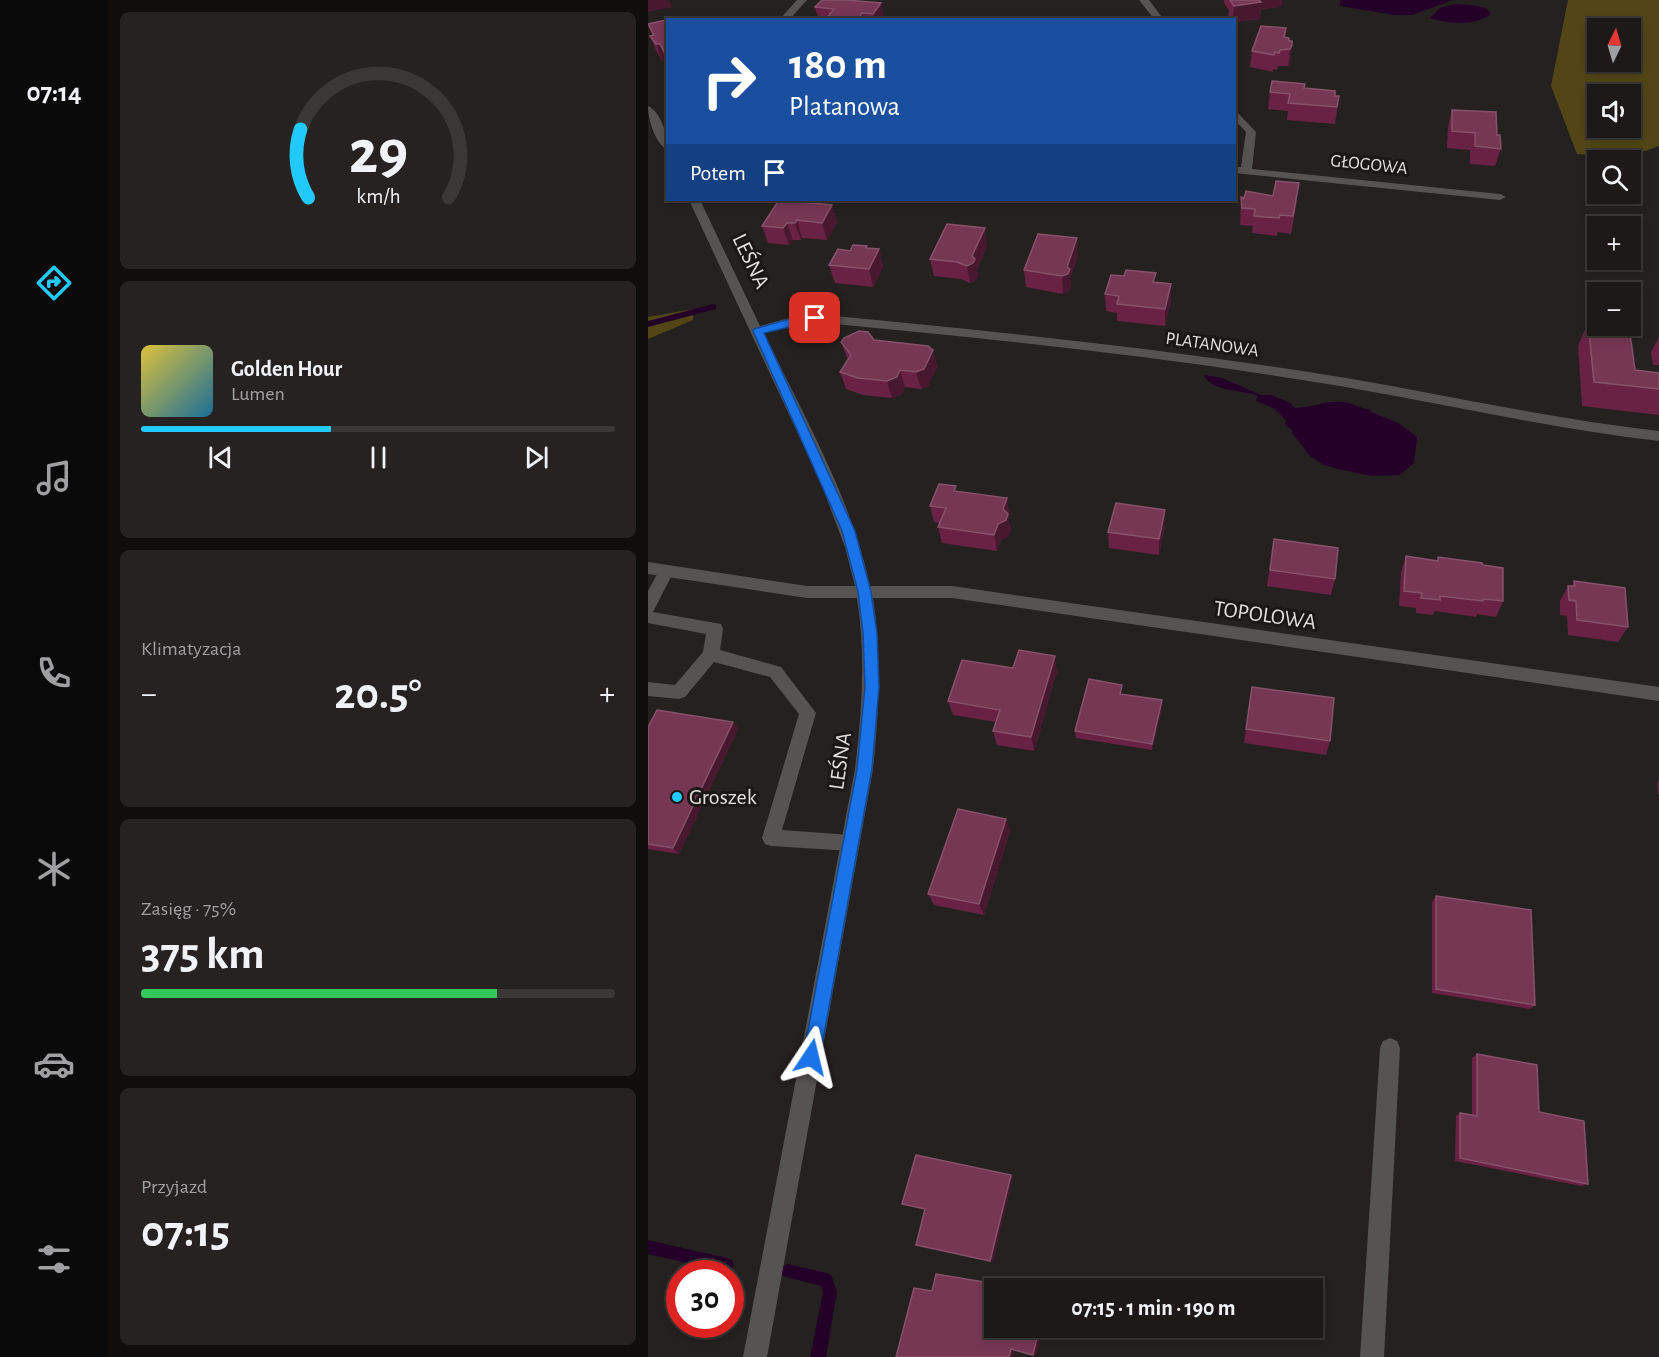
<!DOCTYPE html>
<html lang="pl">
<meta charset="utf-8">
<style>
:root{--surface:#1c1918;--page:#252221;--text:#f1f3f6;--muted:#a0a0a2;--line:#3a3837;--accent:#21c9fd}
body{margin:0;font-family:"Alegreya Sans",sans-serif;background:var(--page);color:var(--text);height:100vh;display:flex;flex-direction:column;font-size:22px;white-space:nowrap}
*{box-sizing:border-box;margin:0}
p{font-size:20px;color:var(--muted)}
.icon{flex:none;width:33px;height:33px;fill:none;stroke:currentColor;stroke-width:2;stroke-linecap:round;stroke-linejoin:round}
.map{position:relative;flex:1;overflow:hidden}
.sheet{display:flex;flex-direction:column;gap:12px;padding:12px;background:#0f0e0d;width:540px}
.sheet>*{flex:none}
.hud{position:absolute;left:18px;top:18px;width:570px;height:183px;border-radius:0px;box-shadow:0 3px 9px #0003,0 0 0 2px var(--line);background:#1a4fa0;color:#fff;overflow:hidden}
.needle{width:39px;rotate:5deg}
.fabs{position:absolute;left:939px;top:18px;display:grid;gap:12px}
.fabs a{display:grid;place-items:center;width:54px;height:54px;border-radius:0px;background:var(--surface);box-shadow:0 3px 9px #0003,0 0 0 2px var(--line);font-size:30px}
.speed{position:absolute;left:18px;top:1260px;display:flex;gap:12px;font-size:30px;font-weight:700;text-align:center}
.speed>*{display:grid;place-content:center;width:78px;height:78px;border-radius:50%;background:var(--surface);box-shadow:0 3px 9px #0003,0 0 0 2px var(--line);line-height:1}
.speed .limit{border:9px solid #d22;background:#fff;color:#111}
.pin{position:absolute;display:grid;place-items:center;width:51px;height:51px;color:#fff;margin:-26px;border-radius:12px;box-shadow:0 3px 9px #0006}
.me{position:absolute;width:66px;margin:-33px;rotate:10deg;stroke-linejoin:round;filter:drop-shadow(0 0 4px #0008)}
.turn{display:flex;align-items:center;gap:21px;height:126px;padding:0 24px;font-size:27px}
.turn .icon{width:78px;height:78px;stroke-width:2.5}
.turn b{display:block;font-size:42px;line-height:51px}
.then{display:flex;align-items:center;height:57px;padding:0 24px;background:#0003;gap:12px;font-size:22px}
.big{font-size:45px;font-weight:700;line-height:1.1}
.sheet .card{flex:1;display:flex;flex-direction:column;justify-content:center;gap:9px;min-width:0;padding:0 21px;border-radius:9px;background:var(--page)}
.sheet .dial{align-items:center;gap:0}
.dial svg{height:156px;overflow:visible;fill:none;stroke:var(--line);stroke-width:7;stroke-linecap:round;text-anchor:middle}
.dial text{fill:var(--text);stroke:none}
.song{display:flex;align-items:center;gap:18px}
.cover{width:72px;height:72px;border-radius:9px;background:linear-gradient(135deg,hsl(50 70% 55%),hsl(200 70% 35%))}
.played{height:6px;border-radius:3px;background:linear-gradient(90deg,var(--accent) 40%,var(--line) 40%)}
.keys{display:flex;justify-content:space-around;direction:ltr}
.heat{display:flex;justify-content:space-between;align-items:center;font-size:33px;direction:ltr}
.charge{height:9px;border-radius:4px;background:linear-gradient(90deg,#34c759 75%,var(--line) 0)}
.trip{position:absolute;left:336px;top:1278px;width:339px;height:60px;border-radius:0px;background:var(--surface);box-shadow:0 3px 9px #0003,0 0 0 2px var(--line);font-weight:700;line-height:60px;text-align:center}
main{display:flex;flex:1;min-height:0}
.tabs{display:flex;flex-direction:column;width:108px;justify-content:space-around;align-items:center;background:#0b0a0a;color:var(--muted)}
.tabs .icon{width:42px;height:42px}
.tabs .current{color:var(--accent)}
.tabs b{font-size:27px;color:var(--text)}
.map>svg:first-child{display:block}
.forest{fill:#524616;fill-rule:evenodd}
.water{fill:#240028}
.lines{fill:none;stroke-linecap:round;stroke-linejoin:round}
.stream{fill:#240028;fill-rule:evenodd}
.service{fill:#565453;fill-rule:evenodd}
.minor{fill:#565453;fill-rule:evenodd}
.wall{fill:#692243}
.shaded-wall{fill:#48192e}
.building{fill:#763753;stroke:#875169;stroke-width:1.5}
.route{fill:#1a73e8;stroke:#114b97;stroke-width:1.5}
.poi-dot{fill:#21c9fd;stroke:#1c1717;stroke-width:2}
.labels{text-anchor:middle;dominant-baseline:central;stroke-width:6;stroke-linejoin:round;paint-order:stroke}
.far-street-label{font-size:18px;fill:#e2dfde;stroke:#1c1717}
.street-label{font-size:22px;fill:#e2dfde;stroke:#1c1717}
.poi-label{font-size:22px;fill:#e2dfde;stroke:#1c1717;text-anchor:start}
</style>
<main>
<nav class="tabs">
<b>07:14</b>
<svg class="icon current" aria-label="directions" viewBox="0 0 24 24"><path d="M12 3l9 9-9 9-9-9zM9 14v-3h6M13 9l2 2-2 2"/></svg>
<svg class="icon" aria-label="music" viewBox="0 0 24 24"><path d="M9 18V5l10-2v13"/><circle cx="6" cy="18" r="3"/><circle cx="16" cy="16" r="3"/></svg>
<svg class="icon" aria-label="phone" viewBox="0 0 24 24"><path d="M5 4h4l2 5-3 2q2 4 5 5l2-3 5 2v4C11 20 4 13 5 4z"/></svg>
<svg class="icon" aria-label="climate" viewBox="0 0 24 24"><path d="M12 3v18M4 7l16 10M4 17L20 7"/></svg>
<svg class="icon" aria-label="car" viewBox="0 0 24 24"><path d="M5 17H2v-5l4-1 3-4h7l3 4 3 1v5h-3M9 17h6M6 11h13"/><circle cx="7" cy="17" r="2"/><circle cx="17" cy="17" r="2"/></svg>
<svg class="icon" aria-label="filters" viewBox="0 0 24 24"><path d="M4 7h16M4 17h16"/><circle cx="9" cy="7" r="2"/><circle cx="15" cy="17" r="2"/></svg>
</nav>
<section class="sheet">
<div class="card dial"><svg viewBox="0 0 100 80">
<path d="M14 69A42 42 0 1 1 86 69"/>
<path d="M14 69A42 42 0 0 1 10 34" stroke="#21c9fd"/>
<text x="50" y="56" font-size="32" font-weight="700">29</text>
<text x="50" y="72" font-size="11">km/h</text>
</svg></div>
<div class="card">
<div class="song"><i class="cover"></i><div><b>Golden Hour</b><p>Lumen</p></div></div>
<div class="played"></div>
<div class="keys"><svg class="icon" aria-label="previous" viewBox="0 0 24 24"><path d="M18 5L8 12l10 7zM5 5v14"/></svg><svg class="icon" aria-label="pause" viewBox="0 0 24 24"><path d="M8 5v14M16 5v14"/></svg><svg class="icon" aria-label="next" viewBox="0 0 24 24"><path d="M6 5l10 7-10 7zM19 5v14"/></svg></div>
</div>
<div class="card"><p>Klimatyzacja</p>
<div class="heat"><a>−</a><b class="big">20.5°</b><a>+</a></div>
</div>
<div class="card"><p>Zasięg · 75%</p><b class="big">375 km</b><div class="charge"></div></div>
<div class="card"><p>Przyjazd</p><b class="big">07:15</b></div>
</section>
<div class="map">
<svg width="1011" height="1357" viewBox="0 0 1011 1357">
<rect width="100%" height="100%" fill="#252120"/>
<path class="forest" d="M920 0H1011V146L980 157 929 154 903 86ZM950 28H982V62H950ZM950 94H982V128H950Z
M46 309 45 320 0 339V317Z"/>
<path class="water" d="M692 0H805L764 15H746L692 6Z
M808 4 824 5 838 8 842 12V15C825 26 801 24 782 18L792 8Z
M556 375 574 378 613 395H623L642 403 647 408C663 408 677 400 694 402 703 402 712 409 721 409L723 412 750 423 769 437 766 463 752 475 724 476 690 469 676 465 662 456 644 433V430L637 425 638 420 625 408 608 401 610 396C595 389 564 393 556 375Z"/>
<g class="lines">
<path class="stream" d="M65 304 68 305V309L0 327V321Z
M0 1240 79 1258 84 1260 86 1265 84 1270 79 1272 0 1254Z
M140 1264 178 1273 183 1275 189 1292 178 1357H162L175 1292 173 1286 135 1276 133 1271 135 1266Z"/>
<path class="service" d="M18 565 23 567 26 571 5 612 73 624 75 629 72 650 133 667 168 713 134 830 203 835 209 837 212 843 209 849 203 851 123 846 117 844 114 838 151 714 122 677 66 662 37 697 31 699 0 696V682L27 685 55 652 58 634 0 623V591L13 567Z"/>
<path class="minor" d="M149 0H159L141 20H131Z
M491 0H501L516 20H507Z
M0 106C13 112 20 136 20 150 7 144 0 119 0 106Z
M586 109 608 132 604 169 852 194 858 197 852 200 586 173V167H593L598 132 586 119Z
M41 200H52L112 326 152 315 167 314C334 330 501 347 667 373 782 391 895 418 1011 431V441C895 428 782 400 667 382 501 355 334 338 167 322L152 323 116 333C155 415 203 497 222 586H304L1011 687V701L304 598H225C234 655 231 712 225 769L119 1357H95L207 769C214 712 218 655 209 598H159L0 574V562L159 586H207L197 547 172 481Z
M742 1038 749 1041 752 1048 736 1357H712L732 1048 735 1041Z"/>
</g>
<path class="wall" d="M576 0H634L633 7 613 9 612 19 586 22V20H583L580 15 581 10 576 3Z
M233 3 236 20H171L167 7Z
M20 20V63L18 60 14 61 9 52 2 36 4 35 0 24Z
M638 28 637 37 644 45 642 62 640 66H630L629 70 625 69V72L602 67 604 51Z
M656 88 691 96 687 124 639 120 640 111 620 109 622 92Z
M804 110 849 135 853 149 847 166 822 164V150L799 148 800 127Z
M593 197 649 201 643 234 630 232 629 236 604 233 605 226 592 225Z
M184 205 189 223 179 240 154 238 153 240H145L141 245 120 243 114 226Z
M339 246 329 270 330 276 328 280 322 283 313 279 286 276 282 259Z
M220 248 231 249 235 267 225 287 187 283 181 265 202 251Z
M430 255 422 278 423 287 421 291 415 294 378 287 376 270Z
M508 282 523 301 517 326 469 321V313L458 311 457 294Z
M940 322 987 370 1011 373V415L934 406 930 346Z
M1011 337V365H1005L1003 352Z
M226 340 285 350 289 367 280 386 273 389 257 387 254 394 244 398 215 395 198 389 192 372 200 360 193 342Z
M309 491 362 514 360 518 363 530 361 536 353 540 349 551 294 543 290 527 291 523 286 522 282 506Z
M517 526 511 555 461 548 460 532Z
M626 539 687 579 683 595 619 586Z
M758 556 789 561 790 557 835 565 855 601 848 617 829 614 828 617 787 611 785 615 768 613V608L751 606 753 572Z
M926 581 980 627 970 642 920 635 919 616 912 615V601L920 586H924Z
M365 668 409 671 386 751 349 745 345 731 348 722 305 715 300 701Z
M604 687 682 741 678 755 596 743Z
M474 692 473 694 514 708 504 750 428 738 427 731Z
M85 722 90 729 31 854 0 849V727Z
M1011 780V795L1010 794 1009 783Z
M358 819 362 831 336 915 286 905 280 894Z
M788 896 887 1005 882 1009 784 993V902Z
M829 1054 891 1112 940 1184 933 1186 807 1161 808 1116 812 1113 824 1115V1058Z"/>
<path class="shaded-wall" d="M0 0H21L24 7 0 12Z
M609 0H634L633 7 613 9 612 19 586 22V20H585L586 6Z
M233 3 236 20H226L225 14Z
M214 13 216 20H210Z
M8 44H12L18 60 14 61Z
M644 45 642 62 640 66 642 49Z
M184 205 189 223 179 240 174 223Z
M149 220 154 238 153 240 147 223Z
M139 223 145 240 141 245 135 228Z
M337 228 339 246 329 270 330 276 328 280 322 283 319 266Z
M429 238 430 255 422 278 423 287 421 291 415 294 414 276 419 267Z
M219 246 224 263 231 249 235 267 225 287 221 269 218 248Z
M523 284V301L517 326V309Z
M285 350 289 367 280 386 273 389 268 372Z
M252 370 257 387 254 394 244 398 239 381Z
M359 498 362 514 360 518 363 530 361 536 353 540 349 551 346 535Z
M517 510V526L511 555V539Z
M407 656 409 671 386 751 383 737Z
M514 700V708L504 750V744Z
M85 722 90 729 31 854 25 848Z
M358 819 362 831 336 915 331 904Z
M363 1175 365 1177 345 1262 342 1261Z
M391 1328H394L389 1354 385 1355Z
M367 1348 365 1357H361L363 1349Z"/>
<path class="building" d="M174 0H198L233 3 225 14 214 13 210 20H183L178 19 186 9 167 7Z
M582 0H611L613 2 586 6Z
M31 17 33 20H20V54L18 55 12 44H8L2 36 6 35 0 24Z
M613 26 638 28 636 37 641 38V41H644V45L642 49 632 50 631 53 627 52 626 55 604 51Z
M624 81 657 84 656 88 687 91V96H691L689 107 640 103 642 94 622 92Z
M804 110 848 112 849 135H852L853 149 827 146V133L804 131Z
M628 181 651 183 645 216 632 215 631 218 606 216 607 209 594 208 593 197 596 198 598 191 625 196Z
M131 200 184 205 174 223 149 220 147 223H139L135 228 114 226Z
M299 224 337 228 324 256 327 259 325 263 319 266 309 262 282 259Z
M390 234 429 238 419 267 422 269 420 274 414 276 376 270Z
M205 245 219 246 218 248 231 249 221 269 181 265 190 249 202 251Z
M478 270 508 273 505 282 523 284 517 309 469 304 471 296 457 294 463 275 476 276Z
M940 322 950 323V326H981L987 370 1011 373V389L946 382Z
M211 331 220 332 226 340 280 346 285 350 276 369 268 372 252 370 249 377 239 381 210 378 192 372 203 355 193 342 196 338Z
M291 484 308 486 306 491 359 498 355 509 360 514 358 520 350 524 346 535 290 527 298 508 282 506Z
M468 503 517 510 511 539 460 532Z
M626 539 690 548 687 579 622 570Z
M758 556 790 561V557L834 563 835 565 855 568V601L835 599V601L792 596V600L773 598 774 593 756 591Z
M926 581 977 588 980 627 929 620 928 601 921 600 920 586H927Z
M371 650 407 656 383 737 345 731 352 710 300 701 314 660 365 668Z
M441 679 474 685 472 694 514 700 504 744 427 731Z
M604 687 686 698 682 741 598 729Z
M9 710 85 722 25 848 0 844V727Z
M310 809 358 819 331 904 280 894Z
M788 896 883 910 887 1005 788 989Z
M829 1054 889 1065 891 1112 936 1121 940 1184 812 1158V1113L829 1116Z
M268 1155 363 1175 342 1261 268 1245 277 1209 254 1204Z
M288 1274 372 1288H346V1328H391L385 1355 363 1349 361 1357H248L266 1288 284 1291Z"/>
<path class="route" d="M167 314 172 318 171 320 116 333 207 531 223 592 229 633 231 687 224 769 172 1057 169 1063 163 1065 157 1063 155 1057 209 769 217 687 215 633 210 592 194 531 105 331 106 329 152 316Z"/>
<circle class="poi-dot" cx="29" cy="797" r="6"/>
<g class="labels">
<g class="far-street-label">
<text transform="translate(721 165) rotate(6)">GŁOGOWA</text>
<text transform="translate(564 345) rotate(8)">PLATANOWA</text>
</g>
<g class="street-label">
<text transform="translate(103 261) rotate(64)">LEŚNA</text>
<text transform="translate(617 615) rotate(8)">TOPOLOWA</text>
<text transform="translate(192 761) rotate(-82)">LEŚNA</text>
</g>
<g class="poi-label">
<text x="41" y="797">Groszek</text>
</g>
</g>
</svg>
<div class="fabs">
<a><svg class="needle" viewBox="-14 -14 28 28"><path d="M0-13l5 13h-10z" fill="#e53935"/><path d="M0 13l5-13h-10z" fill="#a0a0a2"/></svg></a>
<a><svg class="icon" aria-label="sound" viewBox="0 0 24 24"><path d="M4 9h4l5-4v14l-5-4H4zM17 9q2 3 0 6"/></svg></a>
<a><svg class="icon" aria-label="search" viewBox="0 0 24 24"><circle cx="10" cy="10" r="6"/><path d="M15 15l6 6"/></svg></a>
<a>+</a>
<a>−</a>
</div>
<div class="speed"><div class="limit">30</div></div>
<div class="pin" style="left:167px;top:318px;background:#d93025"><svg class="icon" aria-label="arrive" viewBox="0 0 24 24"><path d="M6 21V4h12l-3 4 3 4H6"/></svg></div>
<svg class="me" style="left:163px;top:1057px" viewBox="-20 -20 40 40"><path d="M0-17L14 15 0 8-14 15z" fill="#1a73e8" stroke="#fff" stroke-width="4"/></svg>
<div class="trip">07:15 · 1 min · 190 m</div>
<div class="hud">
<div class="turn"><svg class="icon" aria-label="right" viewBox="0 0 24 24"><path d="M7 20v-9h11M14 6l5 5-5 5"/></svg><div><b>180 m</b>Platanowa</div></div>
<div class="then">Potem<svg class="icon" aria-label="arrive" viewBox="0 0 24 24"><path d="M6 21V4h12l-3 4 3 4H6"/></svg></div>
</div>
</div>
</main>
